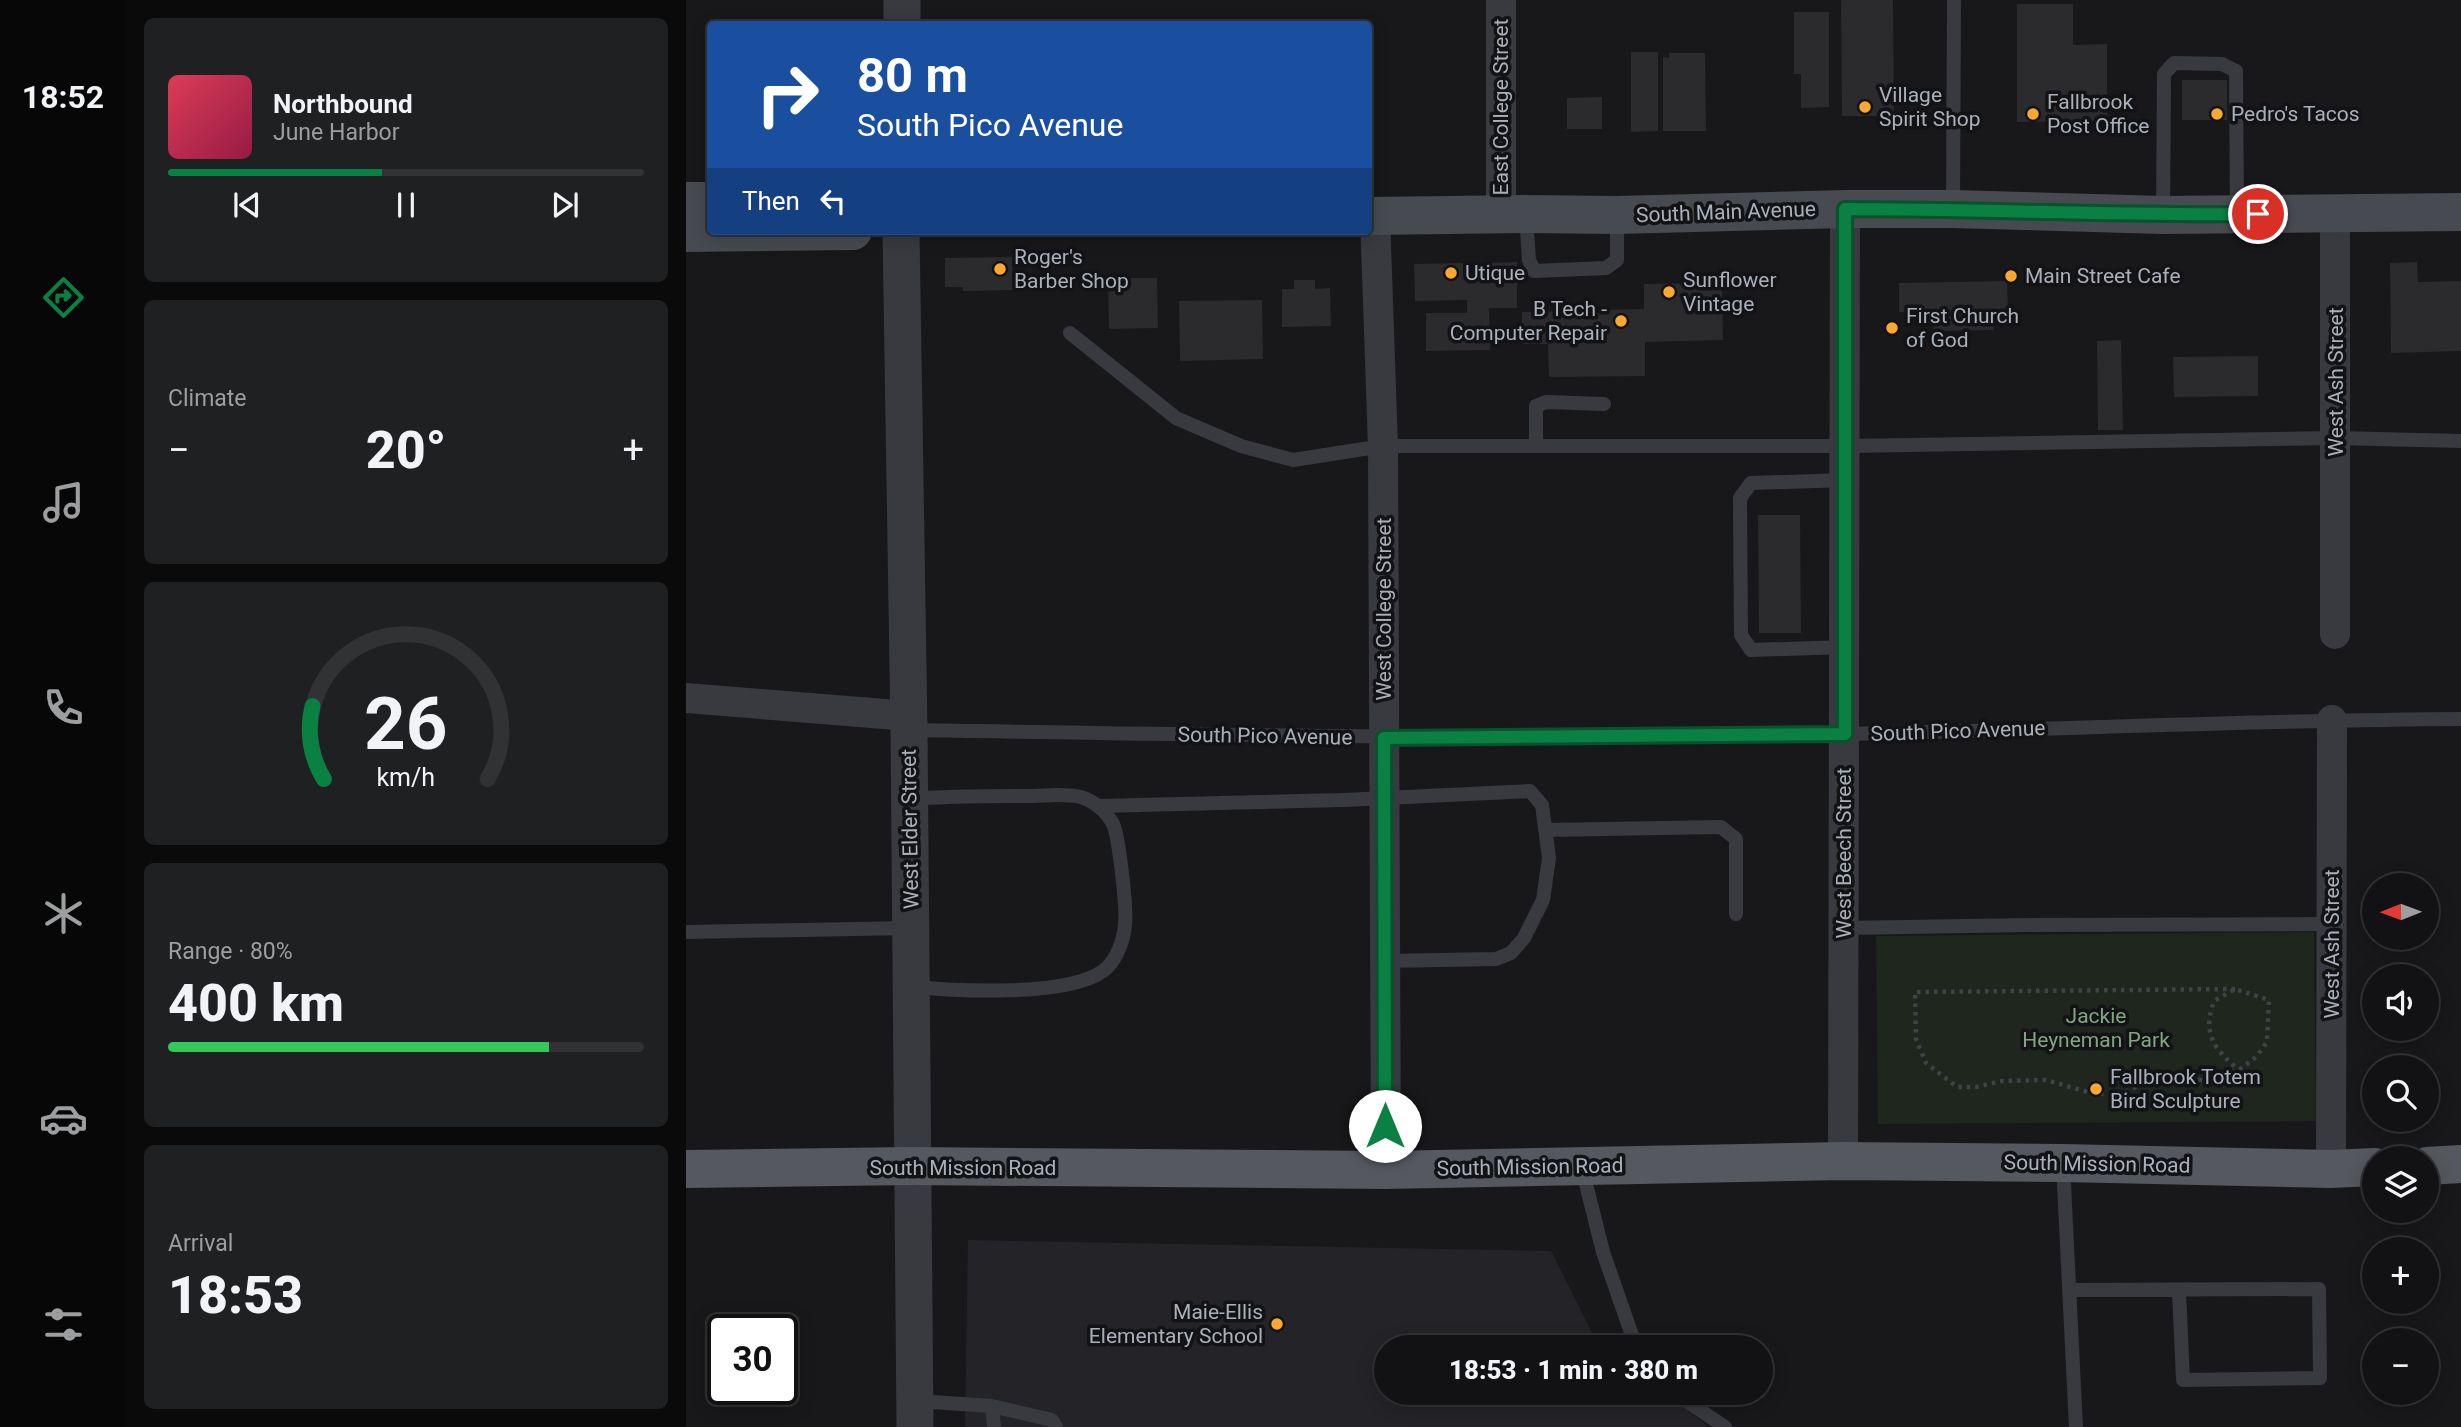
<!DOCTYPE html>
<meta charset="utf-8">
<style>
:root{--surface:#121214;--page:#1f2022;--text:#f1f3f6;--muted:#9c9ea0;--line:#313234;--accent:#0b8043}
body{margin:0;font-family:Roboto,sans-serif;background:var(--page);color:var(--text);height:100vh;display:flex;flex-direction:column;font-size:26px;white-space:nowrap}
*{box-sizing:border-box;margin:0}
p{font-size:23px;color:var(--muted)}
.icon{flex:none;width:38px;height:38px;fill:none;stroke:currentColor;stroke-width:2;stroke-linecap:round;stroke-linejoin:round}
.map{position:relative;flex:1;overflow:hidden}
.sheet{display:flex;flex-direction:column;gap:18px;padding:18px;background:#0a0a0b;width:560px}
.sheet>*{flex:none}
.banner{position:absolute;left:21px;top:21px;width:665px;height:214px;border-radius:7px;box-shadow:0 4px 18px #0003,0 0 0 2px var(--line);background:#1a4fa0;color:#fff;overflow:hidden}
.needle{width:46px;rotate:269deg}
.tools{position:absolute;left:1676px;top:873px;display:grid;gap:14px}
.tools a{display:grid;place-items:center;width:77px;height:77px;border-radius:50%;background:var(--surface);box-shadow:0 4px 18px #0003,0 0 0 2px var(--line);font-size:35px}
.speed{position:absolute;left:21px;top:1314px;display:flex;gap:14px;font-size:35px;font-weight:700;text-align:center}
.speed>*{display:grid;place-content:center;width:91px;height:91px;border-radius:50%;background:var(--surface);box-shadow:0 4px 18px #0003,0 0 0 2px var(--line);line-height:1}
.speed .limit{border:4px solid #111;border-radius:10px;background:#fff;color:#111}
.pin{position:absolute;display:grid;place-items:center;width:60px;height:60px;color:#fff;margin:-30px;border:4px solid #fff;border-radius:50%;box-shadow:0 2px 7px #0007}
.me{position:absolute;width:77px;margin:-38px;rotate:0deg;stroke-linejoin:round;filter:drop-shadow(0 0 5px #0008)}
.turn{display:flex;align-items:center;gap:24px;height:147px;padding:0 35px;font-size:32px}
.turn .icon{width:91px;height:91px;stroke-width:2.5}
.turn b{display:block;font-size:49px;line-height:60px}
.then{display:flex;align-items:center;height:66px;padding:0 35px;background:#0003;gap:14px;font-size:26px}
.big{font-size:52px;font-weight:800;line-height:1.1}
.sheet .card{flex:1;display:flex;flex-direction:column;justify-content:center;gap:10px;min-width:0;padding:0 24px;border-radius:10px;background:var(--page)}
.sheet .dial{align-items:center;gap:0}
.dial svg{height:182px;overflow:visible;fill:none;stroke:var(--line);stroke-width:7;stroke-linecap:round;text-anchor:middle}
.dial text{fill:var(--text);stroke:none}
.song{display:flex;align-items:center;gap:21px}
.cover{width:84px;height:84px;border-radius:10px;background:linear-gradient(135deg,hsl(350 70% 55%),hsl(340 70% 35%))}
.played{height:7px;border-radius:4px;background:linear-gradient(90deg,var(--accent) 45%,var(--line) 45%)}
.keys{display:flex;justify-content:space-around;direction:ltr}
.heat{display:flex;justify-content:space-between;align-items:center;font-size:38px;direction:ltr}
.charge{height:10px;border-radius:5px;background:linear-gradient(90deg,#34c759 80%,var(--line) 0)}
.trip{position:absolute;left:688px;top:1335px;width:399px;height:70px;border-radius:35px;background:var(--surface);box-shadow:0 4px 18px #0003,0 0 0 2px var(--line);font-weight:800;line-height:70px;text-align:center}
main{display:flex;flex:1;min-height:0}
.tab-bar{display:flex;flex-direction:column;width:126px;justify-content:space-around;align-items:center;background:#070708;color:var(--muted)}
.tab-bar .icon{width:49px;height:49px}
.tab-bar .on{color:var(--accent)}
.tab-bar b{font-size:32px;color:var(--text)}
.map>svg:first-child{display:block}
.built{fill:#242428}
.green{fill:#1e261e}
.building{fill:#2b2b2e}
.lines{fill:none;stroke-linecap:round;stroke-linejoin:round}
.path{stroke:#3f4247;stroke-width:4.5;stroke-dasharray:3.5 5;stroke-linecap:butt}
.service{stroke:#393a40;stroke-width:14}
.minor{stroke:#393a40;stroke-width:30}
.tertiary{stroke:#393a40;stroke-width:37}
.secondary{stroke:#474a50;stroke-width:38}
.primary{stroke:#55585f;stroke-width:38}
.route-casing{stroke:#07532c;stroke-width:18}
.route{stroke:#0b8043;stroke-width:12}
.poi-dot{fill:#faa831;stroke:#131315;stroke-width:2.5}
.labels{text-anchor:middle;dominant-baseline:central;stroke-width:7;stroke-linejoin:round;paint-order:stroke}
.poi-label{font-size:21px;fill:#aab0bb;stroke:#131315;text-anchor:start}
.street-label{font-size:21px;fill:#aab0bb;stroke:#131315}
.park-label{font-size:21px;fill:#81a680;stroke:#131315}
</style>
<main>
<nav class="tab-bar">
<b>18:52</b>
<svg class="icon on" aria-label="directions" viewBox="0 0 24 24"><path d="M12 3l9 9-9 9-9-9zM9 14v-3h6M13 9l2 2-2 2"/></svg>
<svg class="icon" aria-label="music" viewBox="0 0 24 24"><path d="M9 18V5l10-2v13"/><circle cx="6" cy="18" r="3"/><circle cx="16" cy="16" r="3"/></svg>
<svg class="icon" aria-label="phone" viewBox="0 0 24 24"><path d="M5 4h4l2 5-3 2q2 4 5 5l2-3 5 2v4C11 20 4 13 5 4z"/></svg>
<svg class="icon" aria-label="climate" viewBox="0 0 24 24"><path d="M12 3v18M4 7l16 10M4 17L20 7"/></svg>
<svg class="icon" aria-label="car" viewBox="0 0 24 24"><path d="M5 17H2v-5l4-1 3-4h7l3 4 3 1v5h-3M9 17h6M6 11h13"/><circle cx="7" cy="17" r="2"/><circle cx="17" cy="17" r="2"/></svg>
<svg class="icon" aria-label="filters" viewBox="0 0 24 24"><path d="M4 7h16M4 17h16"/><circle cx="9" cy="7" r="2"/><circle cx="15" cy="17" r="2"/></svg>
</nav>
<section class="sheet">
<div class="card">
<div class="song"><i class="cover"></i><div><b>Northbound</b><p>June Harbor</p></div></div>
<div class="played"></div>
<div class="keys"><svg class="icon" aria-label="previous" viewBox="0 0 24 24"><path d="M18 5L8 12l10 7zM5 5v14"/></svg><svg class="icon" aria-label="pause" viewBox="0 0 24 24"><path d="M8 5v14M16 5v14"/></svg><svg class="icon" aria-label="next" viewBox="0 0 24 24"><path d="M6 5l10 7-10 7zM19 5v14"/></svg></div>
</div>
<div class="card"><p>Climate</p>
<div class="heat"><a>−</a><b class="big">20°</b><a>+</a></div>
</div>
<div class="card dial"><svg viewBox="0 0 100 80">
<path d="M14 69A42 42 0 1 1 86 69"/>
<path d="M14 69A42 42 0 0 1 9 37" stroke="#0b8043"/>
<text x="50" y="56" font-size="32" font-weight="700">26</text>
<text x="50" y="72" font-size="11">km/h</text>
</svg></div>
<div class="card"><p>Range · 80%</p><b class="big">400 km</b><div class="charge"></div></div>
<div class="card"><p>Arrival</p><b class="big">18:53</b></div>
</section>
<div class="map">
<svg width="1775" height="1427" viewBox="0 0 1775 1427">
<rect width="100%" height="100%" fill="#18181a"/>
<path class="built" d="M282 1240 865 1251 909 1339 920 1347 700 1348V1393H979L1023 1427H279Z"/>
<path class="green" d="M1628 932 1630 1121 1192 1124 1190 936Z"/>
<path class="building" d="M1155 0H1207L1208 116H1156Z
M1331 4H1387V45L1421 44V121L1331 122Z
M1108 12H1143V107L1115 108V74H1108Z
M945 52H972V131L945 132Z
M983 53H1019L1020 131H977V57L983 58Z
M1496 80H1541V120H1496Z
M916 97V129H881V98Z
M326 257 327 290 277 291V287H259V258Z
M831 262V308H803L804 350 740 351V313H781V300L729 301 728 264 781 263V280L802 279V263Z
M1731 262 1732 282 1775 281V351L1705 353 1704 263Z
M422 278H471L472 328 423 329Z
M608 280H629V289L644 288 645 326 596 327V289H608Z
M1321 281 1322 313H1308V330L1248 331 1247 311 1213 312V283Z
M1036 283 1037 340 959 342V376L863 377 862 344H836V312L958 309V284Z
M576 300 577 359 494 361 493 301Z
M1435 340 1437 430H1412L1411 341Z
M1572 356V396L1488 397 1487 357Z
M1072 515H1114L1115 633H1073Z"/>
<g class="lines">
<path class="path" d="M1549 989 1229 992 1230 1039 1240 1063 1271 1087H1290L1316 1081 1360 1080 1405 1093 1432 1095 1470 1078 1519 1080 1553 1070 1570 1057 1581 1042 1583 1000 1549 989 1528 1001C1516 1034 1528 1049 1553 1070"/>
<path class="service" d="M1267 207 1268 0
M1477 214 1478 74 1488 63 1536 64 1550 71 1551 213
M840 215 843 260 848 271 920 268 931 260V217
M384 333 490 418 555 446 607 460 697 446H1159L1650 438 1775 441
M850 446V406L860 402 918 404
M1159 647 1065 650 1055 635 1054 498 1065 483 1160 480
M225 730C536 735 848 741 1160 734 1365 730 1570 720 1775 719
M224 799C263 796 302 796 341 796 358 796 379 793 395 797 408 801 421 812 427 824 433 837 441 909 439 924 438 940 430 962 417 971 381 997 271 991 227 987
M412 806 657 800 844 791 856 805 863 858 857 900 838 938 825 953 810 959 699 961
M859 830 1035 827 1050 839V914
M1158 928 1342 925 1646 924
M0 932 224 928
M1377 1164 1390 1427
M896 1168 917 1252 947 1338 955 1348
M1383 1290 1633 1289 1634 1378 1497 1380 1493 1291
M993 1393 999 1400 1039 1427
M230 1401 306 1406 366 1420 370 1427
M306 1406 308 1427"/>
<path class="minor" d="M815 0V215
M1649 213V634
M689 216 697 446 700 1170
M0 698 223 716
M1157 1161 1159 209
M1645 1169 1646 720"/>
<path class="tertiary" d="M216 0V24
M215 231 223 730 229 1427"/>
<path class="secondary" d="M0 201H24
M682 216 840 214 931 215 1159 209H1267L1477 215 1775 212
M0 233 167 231"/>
<path class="primary" d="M1741 1166 1775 1164
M0 1169 226 1166 700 1170 1157 1161 1377 1163 1645 1169 1689 1167"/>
</g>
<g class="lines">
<g class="route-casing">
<path id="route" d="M699 1126 698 738 1159 734V209C1297 209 1434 216 1572 214"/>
</g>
<use href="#route" class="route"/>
</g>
<g class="poi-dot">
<circle cx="1179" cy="107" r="7"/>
<circle cx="1347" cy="114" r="7"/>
<circle cx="1531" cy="114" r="7"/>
<circle cx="314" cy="269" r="7"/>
<circle cx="765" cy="273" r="7"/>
<circle cx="1325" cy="276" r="7"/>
<circle cx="983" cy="292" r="7"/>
<circle cx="935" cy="321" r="7"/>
<circle cx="1206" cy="328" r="7"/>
<circle cx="1410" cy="1089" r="7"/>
<circle cx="591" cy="1324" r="7"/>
</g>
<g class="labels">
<g class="poi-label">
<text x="1193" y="95">Village<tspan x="1193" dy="24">Spirit Shop</tspan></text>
<text x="1361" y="102">Fallbrook<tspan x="1361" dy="24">Post Office</tspan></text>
<text x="1545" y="114">Pedro's Tacos</text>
<text x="328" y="257">Roger's<tspan x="328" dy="24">Barber Shop</tspan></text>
<text x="779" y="273">Utique</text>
<text x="1339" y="276">Main Street Cafe</text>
<text x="997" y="280">Sunflower<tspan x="997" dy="24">Vintage</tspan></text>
<text x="921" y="309" text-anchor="end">B Tech -<tspan x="921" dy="24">Computer Repair</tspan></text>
<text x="1220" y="316">First Church<tspan x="1220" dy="24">of God</tspan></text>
<text x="1424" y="1077">Fallbrook Totem<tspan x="1424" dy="24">Bird Sculpture</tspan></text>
<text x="577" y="1312" text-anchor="end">Maie-Ellis<tspan x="577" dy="24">Elementary School</tspan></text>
</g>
<g class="street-label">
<text transform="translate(815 107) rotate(-90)">East College Street</text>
<text transform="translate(1040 212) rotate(-2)">South Main Avenue</text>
<text transform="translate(1650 382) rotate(-90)">West Ash Street</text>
<text transform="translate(698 609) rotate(-90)">West College Street</text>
<text transform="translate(1272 731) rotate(-2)">South Pico Avenue</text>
<text transform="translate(579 736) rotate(1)">South Pico Avenue</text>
<text transform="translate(224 829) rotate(-91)">West Elder Street</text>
<text transform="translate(1158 853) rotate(-90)">West Beech Street</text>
<text transform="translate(1646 944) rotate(-90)">West Ash Street</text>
<text transform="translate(1411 1164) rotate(1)">South Mission Road</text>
<text transform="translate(844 1167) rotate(-1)">South Mission Road</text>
<text x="277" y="1168">South Mission Road</text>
</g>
<g class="park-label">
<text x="1410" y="1016">Jackie<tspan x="1410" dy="24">Heyneman Park</tspan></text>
</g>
</g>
</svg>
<div class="tools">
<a><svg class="needle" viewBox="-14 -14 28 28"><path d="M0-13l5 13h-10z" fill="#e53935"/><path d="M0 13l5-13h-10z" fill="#9c9ea0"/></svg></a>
<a><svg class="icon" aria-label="sound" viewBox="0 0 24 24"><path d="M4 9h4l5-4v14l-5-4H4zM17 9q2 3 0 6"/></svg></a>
<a><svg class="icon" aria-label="search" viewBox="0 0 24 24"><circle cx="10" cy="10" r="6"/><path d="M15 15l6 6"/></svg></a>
<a><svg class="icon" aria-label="layers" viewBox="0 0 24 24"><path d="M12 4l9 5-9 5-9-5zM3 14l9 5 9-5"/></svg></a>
<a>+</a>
<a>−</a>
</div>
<div class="speed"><div class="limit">30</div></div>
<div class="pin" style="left:1572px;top:214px;background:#d93025"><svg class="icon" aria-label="arrive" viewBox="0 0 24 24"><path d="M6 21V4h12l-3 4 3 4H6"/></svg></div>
<svg class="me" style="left:699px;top:1126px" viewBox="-20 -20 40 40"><circle r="19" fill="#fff"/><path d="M0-13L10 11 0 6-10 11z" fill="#0b8043"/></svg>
<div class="trip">18:53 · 1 min · 380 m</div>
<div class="banner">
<div class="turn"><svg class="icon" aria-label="right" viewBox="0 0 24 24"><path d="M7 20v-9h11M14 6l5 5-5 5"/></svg><div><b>80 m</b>South Pico Avenue</div></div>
<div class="then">Then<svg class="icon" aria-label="left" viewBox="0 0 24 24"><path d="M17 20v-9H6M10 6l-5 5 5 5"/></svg></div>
</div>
</div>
</main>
